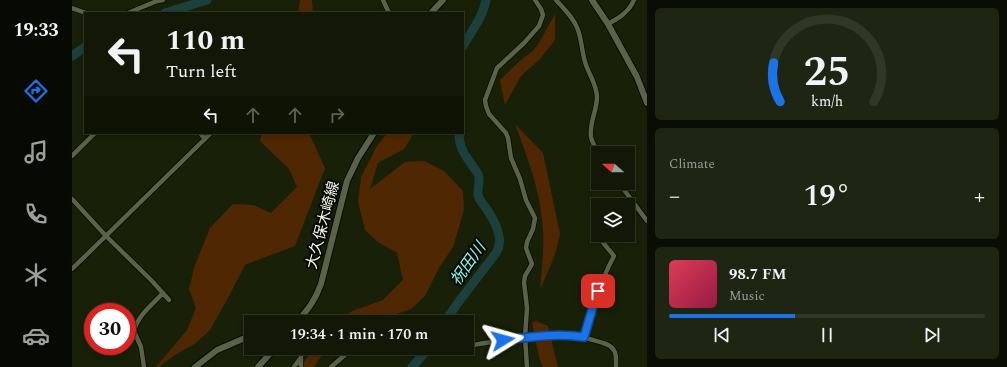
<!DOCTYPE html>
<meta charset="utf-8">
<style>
:root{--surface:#121805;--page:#1f2513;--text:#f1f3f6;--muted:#9ca09a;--line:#313727;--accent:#1a73e8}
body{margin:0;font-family:Spectral,"Noto Sans JP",serif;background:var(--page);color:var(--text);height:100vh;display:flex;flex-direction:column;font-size:15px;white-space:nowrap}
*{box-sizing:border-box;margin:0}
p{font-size:13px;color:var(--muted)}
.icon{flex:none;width:22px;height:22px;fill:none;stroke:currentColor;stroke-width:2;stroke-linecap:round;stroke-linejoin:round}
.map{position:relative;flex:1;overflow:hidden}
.side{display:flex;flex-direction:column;gap:8px;padding:8px;background:#0a0d03;width:360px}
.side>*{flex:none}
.banner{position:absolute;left:12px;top:12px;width:380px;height:122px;border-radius:0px;box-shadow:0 2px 6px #0003,0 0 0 1px var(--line);background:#121805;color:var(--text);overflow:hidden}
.needle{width:26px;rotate:291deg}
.controls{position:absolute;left:519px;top:146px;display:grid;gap:8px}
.controls a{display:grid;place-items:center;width:44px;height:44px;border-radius:0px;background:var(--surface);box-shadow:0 2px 6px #0003,0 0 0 1px var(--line);font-size:20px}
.speed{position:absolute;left:12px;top:303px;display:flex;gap:8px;font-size:20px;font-weight:700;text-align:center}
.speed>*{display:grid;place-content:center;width:52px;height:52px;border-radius:50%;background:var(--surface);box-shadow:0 2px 6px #0003,0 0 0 1px var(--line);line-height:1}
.speed .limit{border:6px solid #d22;background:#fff;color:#111}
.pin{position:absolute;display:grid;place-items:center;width:34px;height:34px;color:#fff;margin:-17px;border-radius:8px;box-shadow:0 2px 6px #0006}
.me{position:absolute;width:44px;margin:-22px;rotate:82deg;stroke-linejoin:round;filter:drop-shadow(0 0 3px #0008)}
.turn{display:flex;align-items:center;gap:14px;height:84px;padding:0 16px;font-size:18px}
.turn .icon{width:52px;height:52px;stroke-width:2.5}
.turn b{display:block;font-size:28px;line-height:34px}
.lanes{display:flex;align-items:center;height:38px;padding:0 16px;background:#0003;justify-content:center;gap:20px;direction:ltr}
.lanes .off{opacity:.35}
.big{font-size:30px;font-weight:600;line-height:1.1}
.side .widget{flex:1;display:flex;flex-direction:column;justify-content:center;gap:6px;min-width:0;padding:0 14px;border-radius:6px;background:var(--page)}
.side .dial{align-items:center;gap:0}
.dial svg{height:104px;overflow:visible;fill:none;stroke:var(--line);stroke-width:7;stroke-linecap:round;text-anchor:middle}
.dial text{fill:var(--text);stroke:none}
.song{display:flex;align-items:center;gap:12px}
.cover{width:48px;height:48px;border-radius:6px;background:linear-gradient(135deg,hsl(350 70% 55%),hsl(340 70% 35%))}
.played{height:4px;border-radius:2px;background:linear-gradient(90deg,var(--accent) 40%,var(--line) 40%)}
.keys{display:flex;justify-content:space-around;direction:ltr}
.heat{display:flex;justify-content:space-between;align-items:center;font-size:22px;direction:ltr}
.trip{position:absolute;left:172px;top:315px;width:230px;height:40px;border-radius:0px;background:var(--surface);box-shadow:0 2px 6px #0003,0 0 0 1px var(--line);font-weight:600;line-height:40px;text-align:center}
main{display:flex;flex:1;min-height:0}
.tab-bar{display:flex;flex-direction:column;width:72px;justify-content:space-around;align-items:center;background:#070a02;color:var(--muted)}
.tab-bar .icon{width:28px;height:28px}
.tab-bar .current{color:var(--accent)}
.tab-bar b{font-size:18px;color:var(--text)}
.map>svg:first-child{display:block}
.green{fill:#4f2803}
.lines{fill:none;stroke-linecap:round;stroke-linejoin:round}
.river{stroke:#1c403e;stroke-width:9}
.street-casing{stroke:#050900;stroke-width:6}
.secondary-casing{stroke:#050900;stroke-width:8}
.street{stroke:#5a6348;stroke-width:4.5}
.secondary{stroke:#5a6348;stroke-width:6}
.route-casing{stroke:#114b97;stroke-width:10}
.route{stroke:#1a73e8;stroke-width:7}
.labels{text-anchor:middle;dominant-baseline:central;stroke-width:4;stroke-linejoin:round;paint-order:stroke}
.street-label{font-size:15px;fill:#f2f8e8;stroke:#060802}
.water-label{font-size:16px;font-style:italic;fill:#84faf3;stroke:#060802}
</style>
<main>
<nav class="tab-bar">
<b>19:33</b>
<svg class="icon current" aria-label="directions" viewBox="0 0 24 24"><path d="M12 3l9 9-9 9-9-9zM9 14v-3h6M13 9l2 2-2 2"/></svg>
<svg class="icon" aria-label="music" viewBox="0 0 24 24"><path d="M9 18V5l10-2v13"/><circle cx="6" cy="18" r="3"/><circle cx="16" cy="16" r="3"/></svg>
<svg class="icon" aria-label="phone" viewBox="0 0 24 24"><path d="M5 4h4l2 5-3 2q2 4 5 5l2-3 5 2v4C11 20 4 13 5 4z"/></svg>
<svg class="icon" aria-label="climate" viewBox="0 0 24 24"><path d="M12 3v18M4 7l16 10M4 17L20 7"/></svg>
<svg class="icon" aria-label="car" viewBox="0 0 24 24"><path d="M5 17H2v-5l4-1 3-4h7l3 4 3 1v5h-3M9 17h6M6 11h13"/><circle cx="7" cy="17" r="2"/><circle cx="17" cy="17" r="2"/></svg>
</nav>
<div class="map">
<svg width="575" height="367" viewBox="0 0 575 367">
<rect width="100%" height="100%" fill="#182007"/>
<path class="green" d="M228 0H240L241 13H226Z
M483 14V40L468 59 449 76 433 105 428 80 450 59 461 51 467 43Z
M443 124 471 153 488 234 483 255 468 290C470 266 473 243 470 219 467 187 454 154 443 124Z
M190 133H237L253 168 223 246 188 259 173 265 156 298 138 330 124 343 103 355 87 367H84L115 330 124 308 117 289 123 265 138 228 161 204 181 205 199 213 225 187 217 169 188 141Z
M315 133H342L332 149 306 163 298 189 333 162 352 161 372 171 391 191 392 210 381 247 367 268 353 296 339 309 301 322H260L283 310 311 300 331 280 325 253 306 242 293 230 286 202 289 177 305 146Z
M464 321 476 326 486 367H471L468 361 460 323Z
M241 348H255L242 367H229Z"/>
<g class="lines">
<path class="river" d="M93 13 135 0
M391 46C399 32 411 17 414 0
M0 56 13 47
M373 322 385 304 424 253C425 251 427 248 427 245 430 233 420 217 414 208 411 204 407 200 406 195 405 188 409 181 406 174 397 159 387 152 387 133
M340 367 357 348"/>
<g class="street-casing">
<path id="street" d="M311 0 317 13
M484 0C492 9 502 18 506 30 510 41 510 54 514 65 518 76 525 86 525 97 525 111 517 123 519 137 520 143 524 148 527 153
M0 8 14 13
M56 13 85 1 91 0
M536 24C547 18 557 12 562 0
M128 133 133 139
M0 156 23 133
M547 183 575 221
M0 199 34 236 80 281 97 300
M556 209 563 205
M0 269 139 133
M512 337C520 309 528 282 542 256L524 234 522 230 526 224
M395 345H401C441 339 488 328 528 342 531 343 536 344 539 347 545 352 544 359 544 367
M229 348V367
M72 367 69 347 62 331C66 315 80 305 91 293
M222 367 229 357
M259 367 274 354 286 348
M455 367 453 337 455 308 452 282 453 276 460 264 454 248 455 242 461 229 463 218 454 200 448 179 439 158 436 138 434 133 417 114 414 106 413 100 425 68 452 43 467 26 471 15 469 9 463 0"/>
</g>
<g class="secondary-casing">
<path id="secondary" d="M520 0 536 24 565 77 575 103
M359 13 371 0
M225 322C236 309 243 301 249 284L275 181 286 158 302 133
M123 367 145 350 173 338H179
M186 367 203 348"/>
</g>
<use href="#street" class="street"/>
<use href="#secondary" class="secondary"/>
</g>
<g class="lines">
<g class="route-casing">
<path id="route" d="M431 340C457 337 485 333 512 337L522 303 526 291"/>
</g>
<use href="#route" class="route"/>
</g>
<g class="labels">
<g class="street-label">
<text transform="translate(251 225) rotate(-75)">大久保木崎線</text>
</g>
<g class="water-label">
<text transform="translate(396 264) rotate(-55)">祝田川</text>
</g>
</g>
</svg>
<div class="controls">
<a><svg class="needle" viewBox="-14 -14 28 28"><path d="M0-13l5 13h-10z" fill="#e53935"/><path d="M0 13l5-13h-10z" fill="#9ca09a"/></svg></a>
<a><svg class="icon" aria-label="layers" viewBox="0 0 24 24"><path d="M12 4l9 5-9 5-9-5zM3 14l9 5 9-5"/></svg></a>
</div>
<div class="speed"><div class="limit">30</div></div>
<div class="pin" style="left:526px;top:291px;background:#d93025"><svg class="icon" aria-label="arrive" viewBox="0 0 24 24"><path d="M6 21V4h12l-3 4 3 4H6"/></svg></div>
<svg class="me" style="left:431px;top:340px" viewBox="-20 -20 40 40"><path d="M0-17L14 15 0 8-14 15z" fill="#1a73e8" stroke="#fff" stroke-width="4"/></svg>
<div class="trip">19:34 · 1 min · 170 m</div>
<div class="banner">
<div class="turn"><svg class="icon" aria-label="left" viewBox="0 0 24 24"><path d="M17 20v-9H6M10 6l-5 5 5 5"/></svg><div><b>110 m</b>Turn left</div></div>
<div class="lanes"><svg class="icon" aria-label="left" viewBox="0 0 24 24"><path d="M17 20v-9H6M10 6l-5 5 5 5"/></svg><svg class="icon off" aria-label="ahead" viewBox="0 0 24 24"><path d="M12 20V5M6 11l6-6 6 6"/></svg><svg class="icon off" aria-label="ahead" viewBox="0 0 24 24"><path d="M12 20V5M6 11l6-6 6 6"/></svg><svg class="icon off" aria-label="right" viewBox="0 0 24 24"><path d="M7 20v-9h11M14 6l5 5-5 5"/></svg></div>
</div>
</div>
<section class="side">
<div class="widget dial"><svg viewBox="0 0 100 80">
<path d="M14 69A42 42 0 1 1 86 69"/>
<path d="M14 69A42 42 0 0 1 9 39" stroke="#1a73e8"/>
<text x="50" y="56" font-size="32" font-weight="700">25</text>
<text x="50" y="72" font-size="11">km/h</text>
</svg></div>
<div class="widget"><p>Climate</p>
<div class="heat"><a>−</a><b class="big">19°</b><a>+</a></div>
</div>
<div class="widget">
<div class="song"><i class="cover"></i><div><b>98.7 FM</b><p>Music</p></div></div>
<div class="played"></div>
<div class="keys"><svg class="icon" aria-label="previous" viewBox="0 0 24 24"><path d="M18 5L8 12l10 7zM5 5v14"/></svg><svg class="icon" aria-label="pause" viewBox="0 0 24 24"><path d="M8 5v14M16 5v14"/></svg><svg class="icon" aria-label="next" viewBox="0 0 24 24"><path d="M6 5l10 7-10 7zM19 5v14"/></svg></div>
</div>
</section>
</main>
